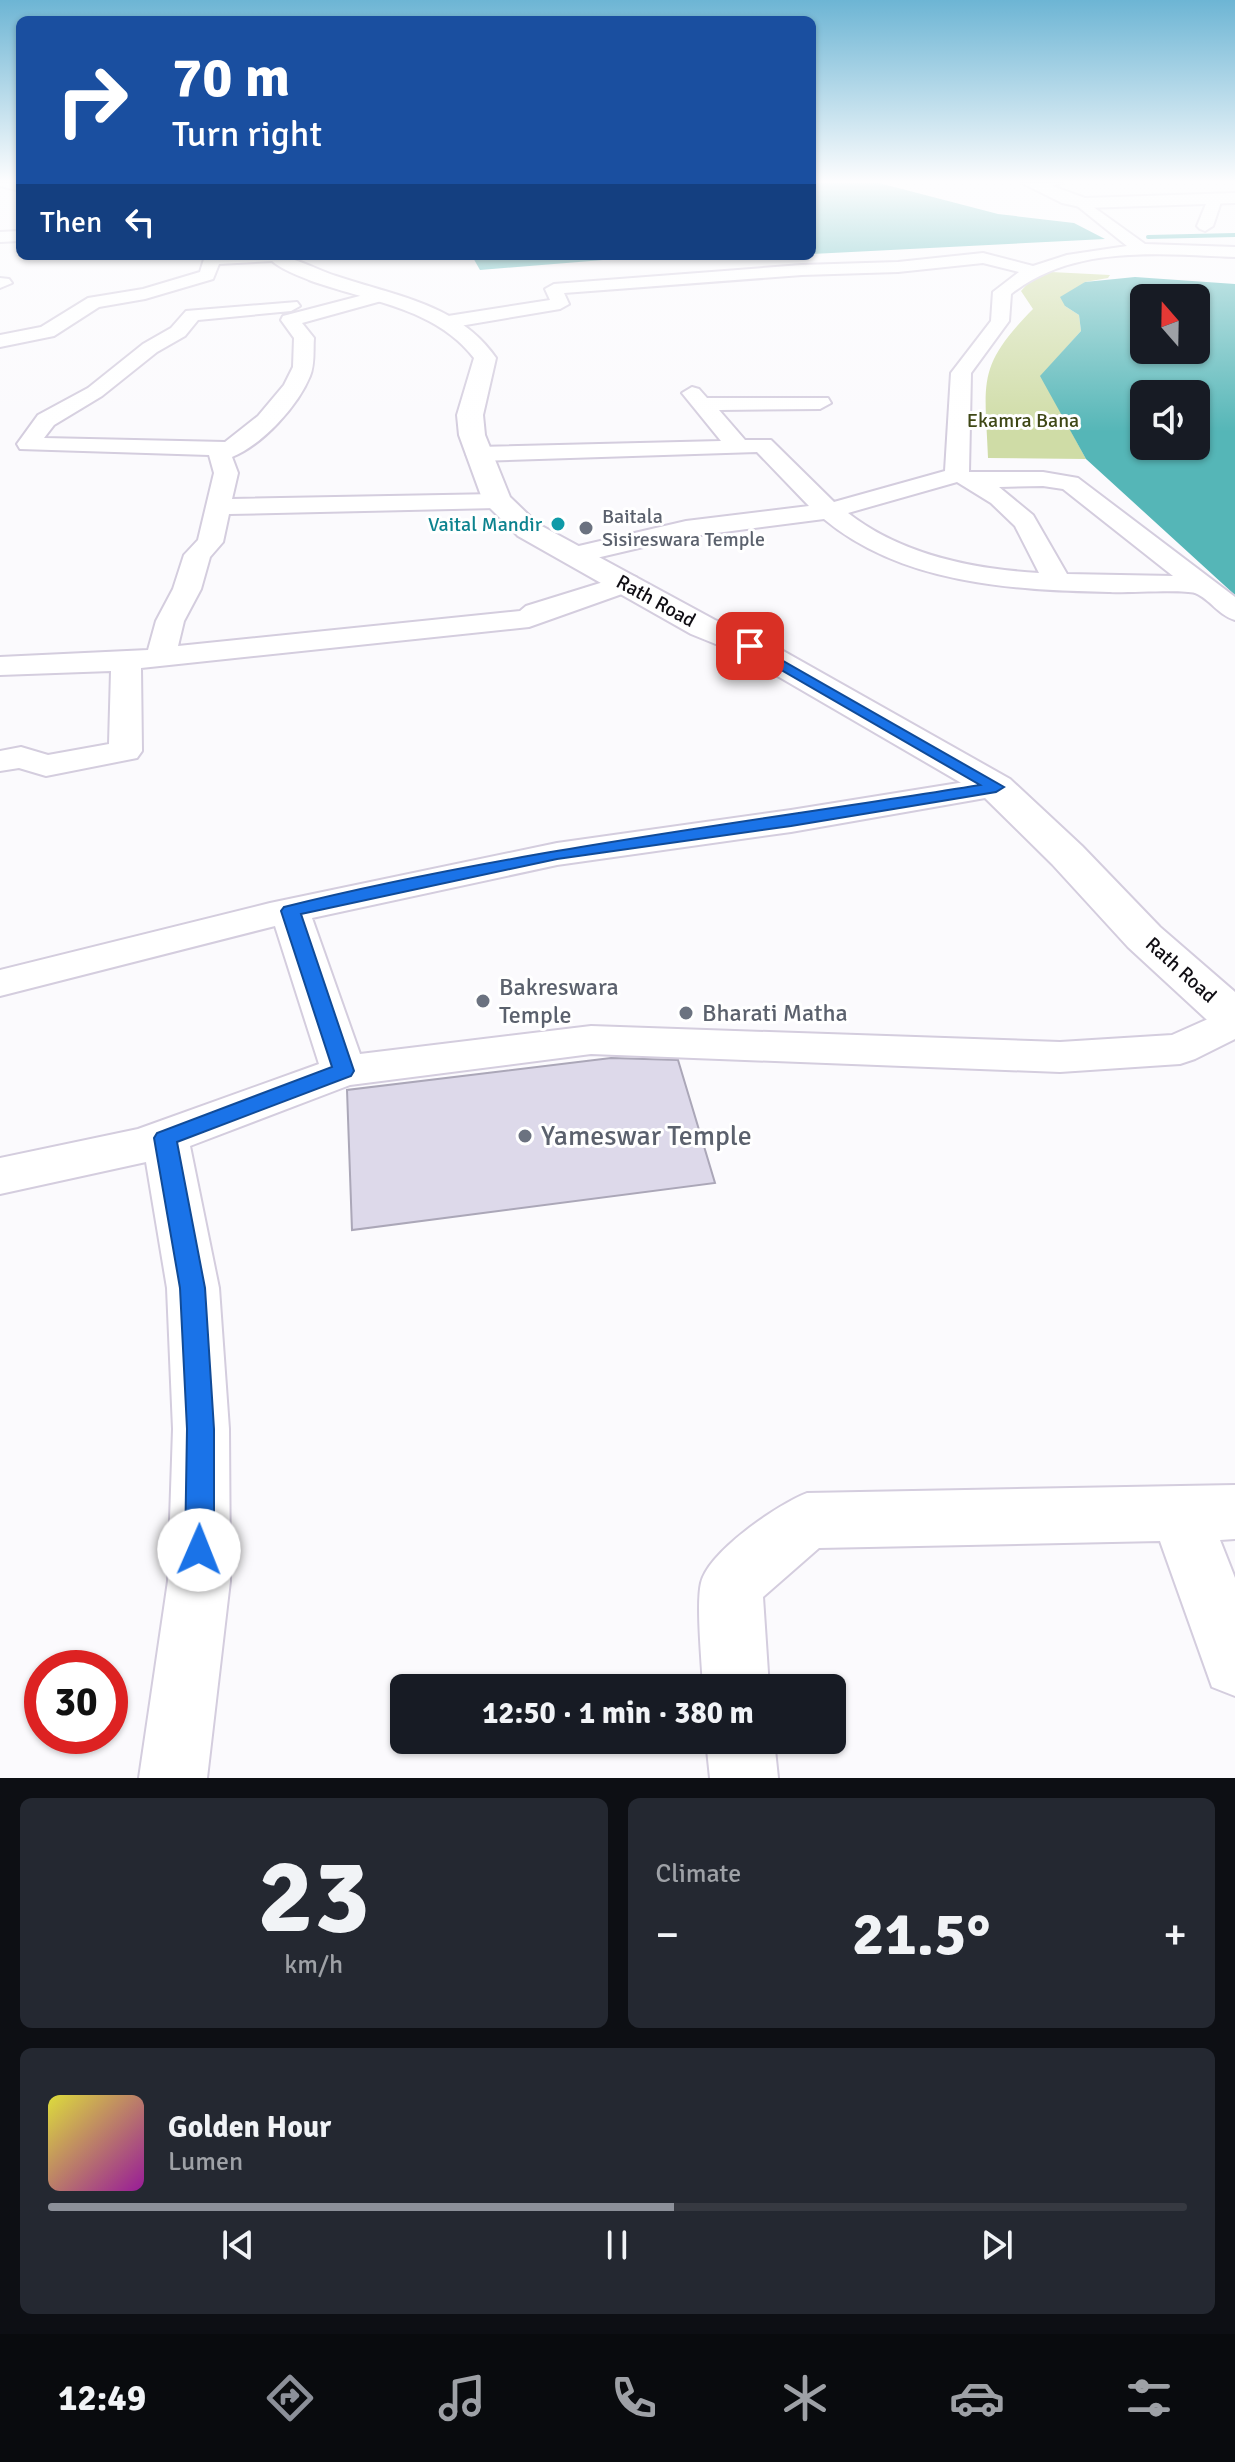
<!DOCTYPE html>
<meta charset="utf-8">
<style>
:root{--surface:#171b24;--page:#242831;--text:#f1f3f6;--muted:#9ea1a6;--line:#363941;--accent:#8c9099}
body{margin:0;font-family:Signika,sans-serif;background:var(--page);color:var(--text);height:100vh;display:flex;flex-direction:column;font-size:30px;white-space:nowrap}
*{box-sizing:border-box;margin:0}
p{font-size:26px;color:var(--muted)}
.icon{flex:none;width:44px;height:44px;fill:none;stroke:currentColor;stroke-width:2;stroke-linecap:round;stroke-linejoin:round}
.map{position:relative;height:1778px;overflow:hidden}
.side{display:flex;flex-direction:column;gap:20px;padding:20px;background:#0d0f14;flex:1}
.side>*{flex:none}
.guide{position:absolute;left:16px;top:16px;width:800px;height:244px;border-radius:12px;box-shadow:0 2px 6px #0004;background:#1a4fa0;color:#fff;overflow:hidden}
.needle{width:52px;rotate:340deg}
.tools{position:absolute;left:1130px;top:284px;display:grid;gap:16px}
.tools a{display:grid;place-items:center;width:80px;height:80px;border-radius:12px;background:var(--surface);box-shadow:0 2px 6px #0004;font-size:40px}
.speed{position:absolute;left:24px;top:1650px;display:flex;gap:16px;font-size:40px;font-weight:700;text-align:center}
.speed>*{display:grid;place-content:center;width:104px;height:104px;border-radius:50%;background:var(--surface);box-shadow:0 2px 6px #0004;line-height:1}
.speed .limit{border:12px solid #d22;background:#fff;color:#111}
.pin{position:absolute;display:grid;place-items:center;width:68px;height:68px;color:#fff;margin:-34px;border-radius:16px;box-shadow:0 4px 12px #0006}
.me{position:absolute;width:88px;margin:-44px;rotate:1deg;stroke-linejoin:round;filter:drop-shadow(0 0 6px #0008)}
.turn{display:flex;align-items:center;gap:28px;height:168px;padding:0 24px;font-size:36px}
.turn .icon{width:104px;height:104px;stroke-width:2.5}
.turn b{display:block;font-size:56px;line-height:68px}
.then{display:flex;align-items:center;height:76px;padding:0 24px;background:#0003;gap:16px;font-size:30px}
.big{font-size:60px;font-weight:700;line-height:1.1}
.side .widget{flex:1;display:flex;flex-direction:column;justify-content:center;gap:12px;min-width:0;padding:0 28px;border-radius:12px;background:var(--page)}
.side .dial{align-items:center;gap:0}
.dial b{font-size:104px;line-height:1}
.song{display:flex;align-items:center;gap:24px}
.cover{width:96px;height:96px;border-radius:12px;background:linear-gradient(135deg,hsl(60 70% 55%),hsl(300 70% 35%))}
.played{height:8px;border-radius:4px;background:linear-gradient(90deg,var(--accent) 55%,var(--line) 55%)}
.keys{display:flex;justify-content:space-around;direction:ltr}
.heat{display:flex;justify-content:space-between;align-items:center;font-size:44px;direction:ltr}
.side .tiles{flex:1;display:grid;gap:20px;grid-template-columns:1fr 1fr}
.widget:last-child{grid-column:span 2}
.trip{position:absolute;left:390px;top:1674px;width:456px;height:80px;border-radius:12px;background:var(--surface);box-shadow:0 2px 6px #0004;font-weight:700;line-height:80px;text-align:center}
.tabs{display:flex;height:128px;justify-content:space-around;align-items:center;background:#090b0e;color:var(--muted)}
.tabs .icon{width:56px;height:56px}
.tabs .current{color:var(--accent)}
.tabs b{font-size:36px;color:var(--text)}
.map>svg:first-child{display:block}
.green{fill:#cfdca6}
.water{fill:#55b6b7;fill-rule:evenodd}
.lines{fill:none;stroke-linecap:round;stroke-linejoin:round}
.stream{stroke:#55b6b7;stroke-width:4}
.building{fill:#ddd9ea;stroke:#aba7b8;stroke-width:2}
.minor-casing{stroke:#d4cdde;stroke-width:4}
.tertiary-casing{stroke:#d4cdde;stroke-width:4}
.secondary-casing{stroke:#d4cdde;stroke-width:4}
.minor{fill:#fff;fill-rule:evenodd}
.tertiary{fill:#fff;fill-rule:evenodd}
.secondary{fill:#fff;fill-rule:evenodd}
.route{fill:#1a73e8;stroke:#114b97;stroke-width:2}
.culture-dot{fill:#0f9aa8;stroke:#fff;stroke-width:3}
.worship-dot{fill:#6b7280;stroke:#fff;stroke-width:3}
.labels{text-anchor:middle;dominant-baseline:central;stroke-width:6;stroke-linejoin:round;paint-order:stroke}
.far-park-label{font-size:20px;fill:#3f4816;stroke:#fff}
.far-worship-label{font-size:20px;fill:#5b616d;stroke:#fff;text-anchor:start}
.far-culture-label{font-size:20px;fill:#0d838f;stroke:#fff;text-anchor:end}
.far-street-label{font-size:20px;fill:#100e14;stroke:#fff}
.worship-label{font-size:24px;fill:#5b616d;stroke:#fff;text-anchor:start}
.near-worship-label{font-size:28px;fill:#5b616d;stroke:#fff;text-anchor:start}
</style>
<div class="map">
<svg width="1235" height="1778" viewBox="0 0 1235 1778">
<rect width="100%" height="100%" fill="#fbfafd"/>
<path class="green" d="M1051 272 1110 275 1108 278 1085 282 1065 306 1079 315 1081 331 1041 376 1086 459 988 458C985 381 976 367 1033 309L1021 291 1033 278Z"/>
<path class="water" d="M812 183H879L998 214 1074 223 1105 239 812 254Z
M472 256H652L480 270Z
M1135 277 1235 284V595L1086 459 1040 376 1081 331 1079 315 1065 306 1060 297 1085 282ZM1144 298H1196V350H1144ZM1196 394V446H1144V394Z"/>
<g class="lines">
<path class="stream" d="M1148 237 1235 235"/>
</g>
<path class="building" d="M611 1058 678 1060 715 1183 352 1230 347 1090Z"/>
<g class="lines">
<g class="minor-casing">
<path id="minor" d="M0 183H20V191L0 186Z
M1062 183 1042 188 1035 184 1036 183Z
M1215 195 1222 199 1213 226 1205 231 1200 229 1197 226 1208 199Z
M1081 198 1145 244 1235 247V257C1160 254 1074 244 1011 294L1009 321 971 373 969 472H1043L1078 478 1235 597V620C1218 615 1210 599 1195 593 1183 589 1126 593 1109 592 1012 590 902 584 824 519L686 537 575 563 566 561 562 555 566 549 686 521 809 506 757 452 478 461 470 459 466 454 470 449 478 447 721 441 682 393 692 387 699 389 707 398H828L831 403 820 409 719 410 745 440H771L834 502 945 471 951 373 991 321 993 292 1019 272 983 263 898 272 802 275 564 293 569 304 560 309 448 328 439 322 448 316 550 300 545 289 554 284 802 265 898 262 983 253 1033 266 1067 255 1127 246 1076 205V199ZM957 482 991 503 1015 526 1039 573C972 569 902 555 848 513ZM1043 486 1063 489 1173 576 1067 574 1033 515 999 487Z
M20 231V241L0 242V232Z
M205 256H282L274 261 219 264 213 279 145 299 99 307 54 336 0 347V335L41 327 88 298 143 289 200 272Z
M0 278 9 279 12 283 0 288Z
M379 291 388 296 385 300 302 323 314 338C313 350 315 364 310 376 298 406 262 445 232 457L238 473 232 499 497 494 506 496 509 501 506 506 497 508 229 514 223 542 210 557 201 589 184 621 178 646 520 611 526 606 626 575 636 577 640 583 636 589 529 627 141 668 142 751 137 758 46 776 19 768 0 771V751L21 747 48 755 109 744 111 671 0 675V657L148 650 156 621 173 589 184 555 198 540 214 473 209 455 20 449 17 444 38 415 88 388 143 344 171 328 186 311 297 302 300 306 291 311 198 320 185 336 157 352 102 396 54 425 44 438 225 442 258 416 284 385 293 367 294 338 281 320 283 316Z
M996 777 1008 780 1013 787 1008 794 791 832 557 865 312 918 360 1054 591 1026 1060 1042 1172 1035 1235 1007V1039L1195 1059 1180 1064 1060 1072 591 1054 350 1085 190 1146 219 1288 229 1429 230 1581 207 1778H139L168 1581 173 1429 167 1288 146 1162 0 1194V1158L138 1129 319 1064 275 926 0 996V970L270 903 557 843 791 810Z
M1235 1485V1539L1220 1540 1235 1578V1696L1212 1687 1160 1541 819 1548 763 1597 769 1688H703C702 1663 696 1604 701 1583 708 1552 778 1504 807 1493Z
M706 1740H774L778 1778H710Z"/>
</g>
<g class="tertiary-casing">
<path id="tertiary" d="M267 256C296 256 309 267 336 276 395 296 459 304 496 358L483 415 485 435 510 497 538 524 715 620 762 639 1010 779 1082 846 1160 927 1235 992V1035L1218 1030 1128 947 1052 864 982 795 738 653 691 634 518 536 483 501 459 435 457 415 474 358C435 307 366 301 309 280 295 274 277 268 267 256Z"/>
</g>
<g class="secondary-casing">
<path id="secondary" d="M1022 183H1044L1085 198 1235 193V203L1085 208 1062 203Z"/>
</g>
<use href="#minor" class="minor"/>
<use href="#tertiary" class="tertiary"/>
<use href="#secondary" class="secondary"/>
</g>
<linearGradient id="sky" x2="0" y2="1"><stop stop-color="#6db5d4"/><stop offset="0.42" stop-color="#fdfdfe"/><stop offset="1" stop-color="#fdfdfe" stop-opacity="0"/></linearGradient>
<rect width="1235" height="432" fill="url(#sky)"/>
<path class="route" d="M750 642 1004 787 996 792 791 826 557 859 301 914 354 1071 351 1076 177 1142 205 1288 214 1429V1550L209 1560 199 1564 189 1560 185 1550 187 1429 180 1288 154 1138 157 1133 332 1067 281 911 284 907C513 850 747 823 980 785L745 649V643Z"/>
<circle class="culture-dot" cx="558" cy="524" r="8"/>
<g class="worship-dot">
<circle cx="586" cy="528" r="8"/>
<circle cx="483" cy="1001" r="8"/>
<circle cx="686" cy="1013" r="8"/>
<circle cx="525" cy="1136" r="8"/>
</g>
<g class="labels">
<g class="far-park-label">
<text x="1023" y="420">Ekamra Bana</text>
</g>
<g class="far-worship-label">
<text x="602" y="516">Baitala<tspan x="602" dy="23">Sisireswara Temple</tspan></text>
</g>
<g class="far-culture-label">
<text x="542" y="524">Vaital Mandir</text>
</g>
<g class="far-street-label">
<text transform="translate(656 601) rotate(29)">Rath Road</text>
<text transform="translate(1181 970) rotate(42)">Rath Road</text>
</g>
<g class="worship-label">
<text x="499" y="987">Bakreswara<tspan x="499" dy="28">Temple</tspan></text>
<text x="702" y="1013">Bharati Matha</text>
</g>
<g class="near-worship-label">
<text x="541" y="1136">Yameswar Temple</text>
</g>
</g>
</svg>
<div class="tools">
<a><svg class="needle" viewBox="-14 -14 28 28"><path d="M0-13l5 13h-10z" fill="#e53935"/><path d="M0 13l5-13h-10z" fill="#9ea1a6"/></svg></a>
<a><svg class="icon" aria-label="sound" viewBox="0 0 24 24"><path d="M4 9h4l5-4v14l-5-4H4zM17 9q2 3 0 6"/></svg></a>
</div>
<div class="speed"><div class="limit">30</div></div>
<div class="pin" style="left:750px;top:646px;background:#d93025"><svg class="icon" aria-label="arrive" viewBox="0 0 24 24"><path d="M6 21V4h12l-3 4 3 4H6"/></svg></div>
<svg class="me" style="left:199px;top:1550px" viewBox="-20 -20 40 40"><circle r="19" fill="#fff"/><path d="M0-13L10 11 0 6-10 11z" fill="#1a73e8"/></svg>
<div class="trip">12:50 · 1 min · 380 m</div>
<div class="guide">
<div class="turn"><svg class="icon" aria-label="right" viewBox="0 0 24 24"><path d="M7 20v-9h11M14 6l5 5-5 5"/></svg><div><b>70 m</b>Turn right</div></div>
<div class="then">Then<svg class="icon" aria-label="left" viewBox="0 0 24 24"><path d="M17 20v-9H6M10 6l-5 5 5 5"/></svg></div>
</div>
</div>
<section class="side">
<div class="tiles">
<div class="widget dial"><b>23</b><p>km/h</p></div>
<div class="widget"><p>Climate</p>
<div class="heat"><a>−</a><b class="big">21.5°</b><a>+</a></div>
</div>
<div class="widget">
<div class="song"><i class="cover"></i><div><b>Golden Hour</b><p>Lumen</p></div></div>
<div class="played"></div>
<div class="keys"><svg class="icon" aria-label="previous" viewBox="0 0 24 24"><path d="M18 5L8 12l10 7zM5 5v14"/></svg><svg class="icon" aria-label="pause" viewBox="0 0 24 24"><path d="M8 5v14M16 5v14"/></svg><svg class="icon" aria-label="next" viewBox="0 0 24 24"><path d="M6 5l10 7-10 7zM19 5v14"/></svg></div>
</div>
</div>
</section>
<nav class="tabs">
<b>12:49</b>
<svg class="icon current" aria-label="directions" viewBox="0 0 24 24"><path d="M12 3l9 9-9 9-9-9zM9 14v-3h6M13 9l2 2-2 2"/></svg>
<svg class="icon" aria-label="music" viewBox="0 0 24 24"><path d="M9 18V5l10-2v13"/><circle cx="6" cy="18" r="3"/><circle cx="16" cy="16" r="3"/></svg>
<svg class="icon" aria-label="phone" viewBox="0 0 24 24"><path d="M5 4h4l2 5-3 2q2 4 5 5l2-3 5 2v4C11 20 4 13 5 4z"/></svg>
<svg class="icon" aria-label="climate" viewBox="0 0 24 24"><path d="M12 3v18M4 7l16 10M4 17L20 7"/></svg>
<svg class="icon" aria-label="car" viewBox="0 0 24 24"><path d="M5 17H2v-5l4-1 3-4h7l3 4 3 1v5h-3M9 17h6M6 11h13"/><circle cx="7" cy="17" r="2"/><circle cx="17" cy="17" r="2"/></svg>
<svg class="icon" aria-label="filters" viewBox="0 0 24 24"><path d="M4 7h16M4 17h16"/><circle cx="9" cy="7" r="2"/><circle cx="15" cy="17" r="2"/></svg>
</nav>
